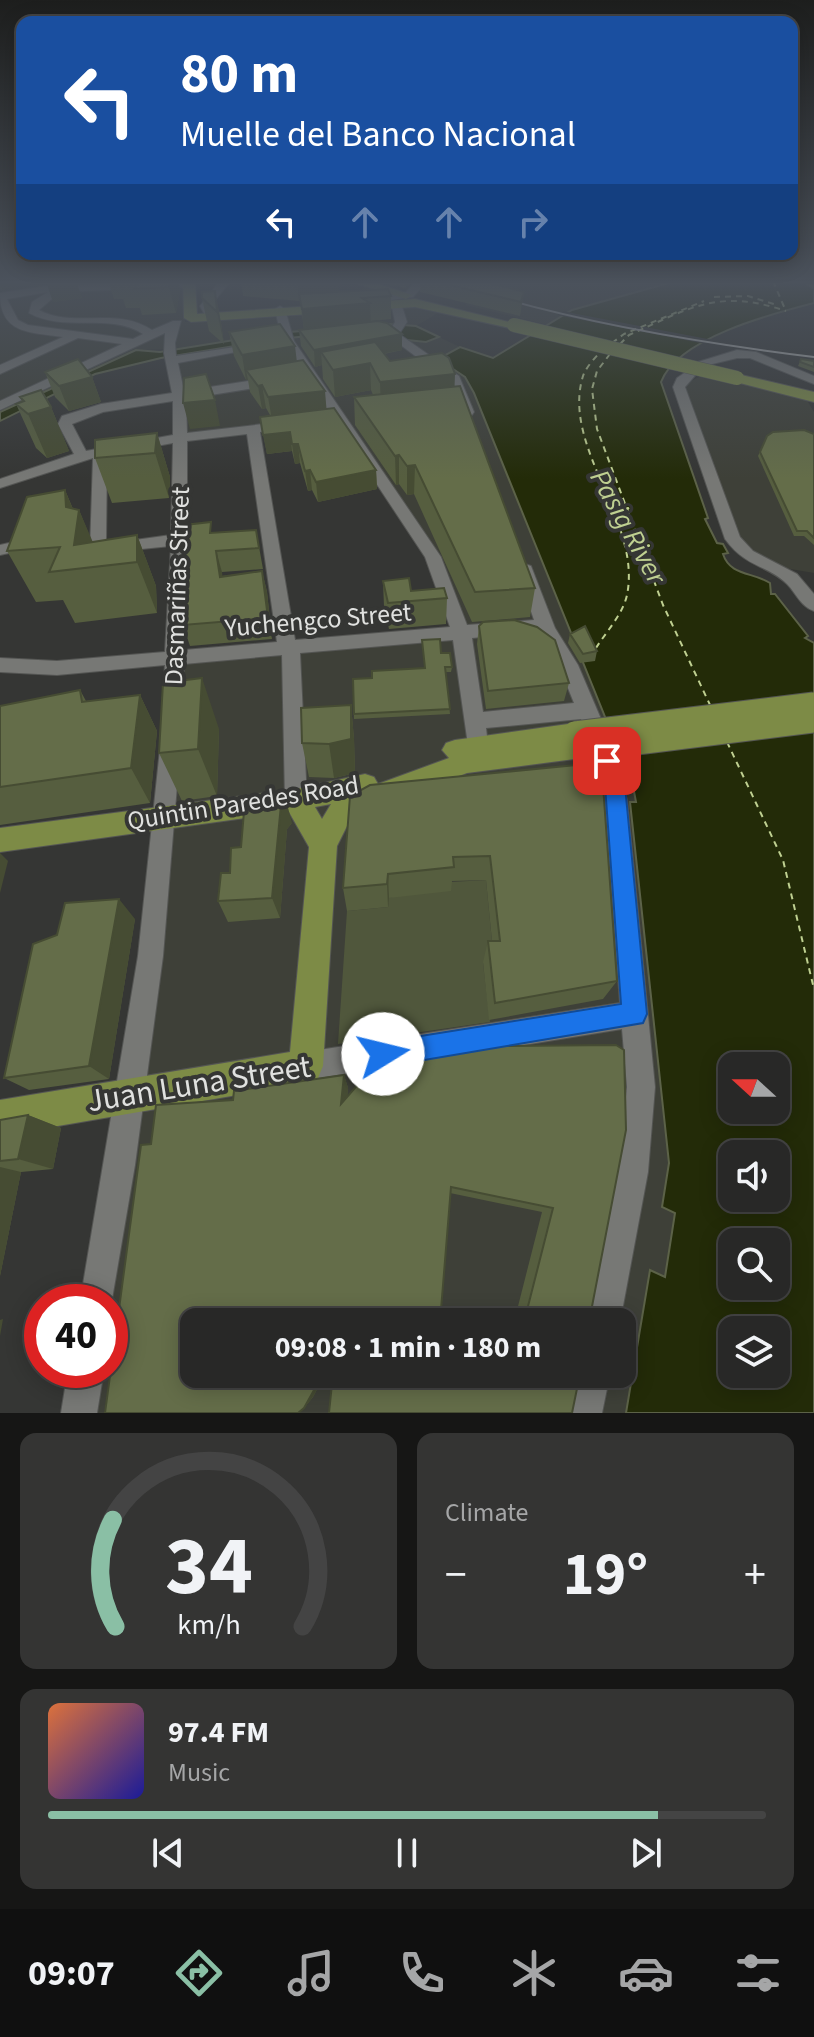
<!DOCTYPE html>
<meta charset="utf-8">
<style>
:root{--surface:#282827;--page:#343433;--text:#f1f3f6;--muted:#a5a6a7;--line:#444;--accent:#8abfa5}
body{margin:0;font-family:"Source Sans 3",sans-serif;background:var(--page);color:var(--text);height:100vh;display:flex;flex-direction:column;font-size:30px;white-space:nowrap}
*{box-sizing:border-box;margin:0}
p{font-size:26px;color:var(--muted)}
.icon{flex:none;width:44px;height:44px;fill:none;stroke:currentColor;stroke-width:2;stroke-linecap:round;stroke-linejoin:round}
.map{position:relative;height:1413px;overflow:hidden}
.details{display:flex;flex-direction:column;gap:20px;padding:20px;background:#161615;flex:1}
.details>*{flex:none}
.top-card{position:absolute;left:16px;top:16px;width:782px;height:244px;border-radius:16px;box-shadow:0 4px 20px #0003,0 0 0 2px var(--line);background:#1a4fa0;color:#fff;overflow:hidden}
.needle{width:52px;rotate:291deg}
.controls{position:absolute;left:718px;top:1052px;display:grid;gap:16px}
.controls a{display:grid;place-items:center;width:72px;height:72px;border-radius:16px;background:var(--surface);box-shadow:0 4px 20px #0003,0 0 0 2px var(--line);font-size:40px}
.speed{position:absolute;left:24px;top:1284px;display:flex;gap:16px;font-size:40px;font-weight:700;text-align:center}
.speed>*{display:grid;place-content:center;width:104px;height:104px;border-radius:50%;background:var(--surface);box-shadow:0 4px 20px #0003,0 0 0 2px var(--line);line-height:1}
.speed .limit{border:12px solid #d22;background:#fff;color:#111}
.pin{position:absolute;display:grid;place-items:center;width:68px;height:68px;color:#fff;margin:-34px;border-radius:16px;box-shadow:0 4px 12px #0006}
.me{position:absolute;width:88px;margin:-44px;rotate:81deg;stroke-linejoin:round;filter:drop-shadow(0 0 6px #0008)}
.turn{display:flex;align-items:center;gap:28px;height:168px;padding:0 32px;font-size:36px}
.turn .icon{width:104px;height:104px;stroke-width:2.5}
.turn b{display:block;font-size:56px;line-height:68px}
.lanes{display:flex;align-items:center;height:76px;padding:0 32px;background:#0003;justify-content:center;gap:40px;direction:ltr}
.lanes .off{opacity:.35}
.big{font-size:60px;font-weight:700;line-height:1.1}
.details .card{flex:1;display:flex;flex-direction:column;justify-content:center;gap:12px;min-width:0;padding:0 28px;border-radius:16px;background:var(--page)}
.details .dial{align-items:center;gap:0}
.dial svg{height:208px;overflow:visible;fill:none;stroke:var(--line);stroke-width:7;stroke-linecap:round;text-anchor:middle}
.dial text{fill:var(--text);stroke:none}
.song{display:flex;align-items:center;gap:24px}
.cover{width:96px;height:96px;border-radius:12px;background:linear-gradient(135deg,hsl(20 70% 55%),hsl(240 70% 35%))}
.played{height:8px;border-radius:4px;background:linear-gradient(90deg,var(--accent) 85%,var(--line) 85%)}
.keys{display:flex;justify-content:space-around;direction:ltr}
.heat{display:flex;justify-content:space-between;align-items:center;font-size:44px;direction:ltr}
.details .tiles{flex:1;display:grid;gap:20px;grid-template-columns:1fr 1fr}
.card:last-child{grid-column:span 2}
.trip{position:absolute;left:180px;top:1308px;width:456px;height:80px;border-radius:16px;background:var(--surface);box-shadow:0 4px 20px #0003,0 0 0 2px var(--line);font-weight:700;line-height:80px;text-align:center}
.dock{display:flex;height:128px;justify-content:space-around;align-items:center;background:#101010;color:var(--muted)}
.dock .icon{width:56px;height:56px}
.dock .selected{color:var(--accent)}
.dock b{font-size:36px;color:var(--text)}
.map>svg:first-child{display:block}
.built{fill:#3e4038;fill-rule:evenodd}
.green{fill:#50573c}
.water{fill:#232b08;stroke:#5c6248;stroke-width:2;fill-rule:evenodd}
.pier{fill:#353634}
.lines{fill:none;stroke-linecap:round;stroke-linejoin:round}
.ferry{stroke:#bfd091;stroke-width:2;stroke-dasharray:6 5;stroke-linecap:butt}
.minor-casing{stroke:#545553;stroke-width:2}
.major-casing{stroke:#545553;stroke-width:2}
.minor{fill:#777875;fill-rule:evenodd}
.major{fill:#7d8b46;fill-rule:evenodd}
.tram{stroke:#afb0ae;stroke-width:2}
.major-bridge-far1-casing{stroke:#545553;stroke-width:15;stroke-linecap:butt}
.major-bridge-casing{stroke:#545553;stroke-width:25;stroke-linecap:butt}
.major-bridge-far1{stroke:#7d8b46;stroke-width:14}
.major-bridge{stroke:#7d8b46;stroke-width:23}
.wall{fill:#565e3f}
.shaded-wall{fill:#464c33}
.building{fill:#646d49;stroke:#464c33;stroke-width:2}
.route{fill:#1a73e8;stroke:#114b97;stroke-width:2}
.labels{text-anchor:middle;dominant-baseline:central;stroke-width:8;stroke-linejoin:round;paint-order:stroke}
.street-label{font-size:26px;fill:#e0e1df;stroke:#353634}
.water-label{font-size:28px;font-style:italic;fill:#bfd091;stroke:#353634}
.near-street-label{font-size:32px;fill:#e0e1df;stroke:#353634}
</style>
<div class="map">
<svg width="814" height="1413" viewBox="0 0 814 1413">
<rect width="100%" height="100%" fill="#353634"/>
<path class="built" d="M0 281H185V322L291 317 298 313 407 306 438 313 416 326 389 324 299 331 181 349 136 350 0 412Z
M433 281H656L661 284 572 310 548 325 465 305 479 295Z
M381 329 407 339 426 342 439 337 460 347 439 360 465 377 474 393 633 786 636 803H630L669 1163 662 1206 675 1213 665 1278 650 1271 626 1413H79L86 1370H110V1302L174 659 461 635 438 568 341 419 180 437 172 357 278 339ZM194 1322H622V1374H194Z
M703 375 805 397 814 412V573L779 567 754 554 738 537 685 389 689 382Z"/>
<path class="green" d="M486 880 494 962 483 963 490 1022 338 1044 347 911 388 907 389 898 451 882Z"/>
<path class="water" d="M676 281H814V303C771 314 678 338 661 382L708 518 705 519 717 543 723 544 728 553 723 554C730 576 753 572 770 583L771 594H775L808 636 805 638 814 643V1413H626L650 1270 665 1277 675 1213 662 1207 669 1163 630 802H636L633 786 474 393 465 377 438 359 460 347 493 358 572 310ZM732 1066H776V1110H732ZM732 1154H776V1198H732ZM732 1242H776V1286H732ZM732 1330H776V1374H732Z
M389 324 416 326 439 337 426 342 407 340 381 329 278 339 161 358 95 374 0 421V412L136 350 160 352 277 333Z"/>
<path class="pier" d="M563 311 577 314 718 341 711 345 557 315Z"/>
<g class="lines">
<path class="ferry" d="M773 281 785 309
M714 297 748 296 774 304
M612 343 624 334 704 301
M620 344 629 335C690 308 718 288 786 311
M610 354 597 371 592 389 597 429 663 605 711 707
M596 648C606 632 623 614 627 595 642 521 561 447 583 376 586 367 595 358 601 351
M727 742 783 860 814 989"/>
<g class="minor-casing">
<path id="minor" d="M220 281H231L210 306 213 315H205L200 306Z
M416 281H427L413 297 384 301 379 298 406 292Z
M194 282V286L190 287 60 292 39 310C74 329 115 306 152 330L173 321H181L175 343 176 356 261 343V347L257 348 178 363 184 391 274 377 280 381 274 385 186 399 187 433 289 421 296 425 289 429 260 432 295 640 450 627 425 557 282 341 275 309 280 306 285 309 294 341 441 557 467 625 534 620 517 570 525 564 531 566 555 628 578 665 601 719 598 725H584L581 719 486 728 488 745 485 751 478 753 471 751 468 745 453 640 300 653 307 800 304 807 296 810 288 807 285 800 282 655 184 664 182 709 179 715H165L162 709 165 665 57 675 0 672V658L57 661 165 652 171 546 92 554 90 550 93 458 0 488V479L74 454 58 424 62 416 101 404 172 393 164 353 165 333 0 410V401L122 344 78 338 0 374V365L63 337C31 332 0 335 0 293L47 286ZM48 292 32 302 29 313C65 333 109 312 143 334L133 339 28 325 18 320 7 299ZM173 401V435L86 451 72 424 103 412ZM247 434 277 642 184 650 187 544 199 538 197 534 187 533V441ZM173 443 171 535 106 544 107 455ZM539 632 559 666 574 703 483 712 472 638Z
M396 300 401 303 407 322 399 334 459 376 474 412 472 415 460 412 449 381 387 335 395 322 391 303Z
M737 350 756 352 814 376V384L750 358H737L704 366 698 362Z
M693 367 699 371 685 387 740 537 753 551 797 574 814 594V611C801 607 796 593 787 584 766 564 746 568 725 539L673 387 677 378Z
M35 537 41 538V546L0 555V545Z
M170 740 177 743 180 749 163 956 135 1165 110 1311V1302H80L138 956 160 749 163 743Z
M607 752 615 755 627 800 655 1087 648 1172 620 1322H586L618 1172 627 1087 622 1029 306 1080 296 1076 292 1066 296 1056 306 1052 620 1003 605 800 596 761 599 755Z
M68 1370H104L97 1413H61Z
M574 1374H610L602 1413H566Z"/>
</g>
<g class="major-casing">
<path id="major" d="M183 281H195L197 314 415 299 521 325 514 329 415 307 191 322 184 318Z
M217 281H231V282L225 286Z
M349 281H369L412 295 406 299Z
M802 281H814V289Z
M737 374 814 392V402L732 381 730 378Z
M575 723 584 726 587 733 583 740 590 743 594 750 590 757 467 773 352 816 337 846 323 1066 318 1078 306 1083 0 1136V1100L290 1052 309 847 289 812 0 852V828L296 789 365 774 374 777 378 784 449 758 442 750 446 743 455 740ZM331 804 322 819 315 807Z"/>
</g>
<use href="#minor" class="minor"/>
<use href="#major" class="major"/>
<path class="tram" d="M501 298C603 327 709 344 814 357"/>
<g class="major-bridge-far1-casing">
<path id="major-bridge-far1" d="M514 325 737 378"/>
</g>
<g class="major-bridge-casing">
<path id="major-bridge" d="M575 733 814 704
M581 750 814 721"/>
</g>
<use href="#major-bridge-far1" class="major-bridge-far1"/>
<use href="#major-bridge" class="major-bridge"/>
</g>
<path class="wall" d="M0 281H76L82 298 53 302 47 283 18 285 2 290 0 289Z
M108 281H178L180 290 176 313 142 315 140 308H126L123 299H114Z
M241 281H342L337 292 391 296V319L371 321V322L402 350 384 354 390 361 455 386 535 588 530 617 472 622 414 494 407 495 399 484 396 485 355 425 354 397 373 395 371 390 335 397 323 379 322 365 315 367 301 346 299 330 304 329 300 301 243 296Z
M374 281H414L406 288Z
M420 281H482L524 292 520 316 420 292Z
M215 291 221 323 224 344 209 331 202 298Z
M229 332 297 361 326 409 376 470 377 489 318 502 312 490 308 491 300 463 295 464 292 451 267 454 260 417 270 415 266 408 262 409 250 392 248 380H246L234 356Z
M801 359 814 361V372L798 366Z
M45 372 92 377 101 402 69 411 55 397Z
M20 397 51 407 69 451 47 458 36 448 16 404 22 402Z
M157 433 170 477 169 498 112 503 95 458Z
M814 434V545L804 536H794L758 456 767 436Z
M65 490 73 509 79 510 92 542 137 535 156 586 157 613 75 623 63 600 36 602 7 551Z
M256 530 263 569 222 572V576L262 571 267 592 272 639 190 646 183 625 214 533Z
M383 581 411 591 447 598 446 624 389 629 384 607Z
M479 626 569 683 564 701 486 709 477 644Z
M570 634 597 651 595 661 580 663 568 643Z
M422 640 441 653 452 667 451 672H446L450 714 354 719 353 679 372 678 425 668Z
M80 690 86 701 140 695 157 731 150 803 0 825V706Z
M351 705 354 739 355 773 334 778 309 777 302 743Z
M219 729 217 796 182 801 159 753Z
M597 763 617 981 603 999 489 1020 483 962 488 941H492L486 880 452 881 451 891 389 898 388 907 347 911 343 888Z
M292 823 287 829 280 918 228 922 218 901 241 847Z
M135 919 109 1079 29 1090 4 1078Z
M616 1045 624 1050 626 1130 589 1322H514L542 1212 450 1193 440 1322H194V1374H325L313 1397 304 1408 298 1413H105L141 1145 151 1144 156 1105 233 1100 234 1091 344 1075 348 1088 347 1097 381 1058 494 1046Z
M28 1115 61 1128 53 1169 21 1172 0 1276V1120Z"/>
<path class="shaded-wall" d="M0 281H16L18 285 2 290Z
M46 281H76L82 298 53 302Z
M171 281H178L180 290 176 313 169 287Z
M297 281H342L335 297 299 301Z
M405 281H414L406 288Z
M215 291 221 323 224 344 217 312Z
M370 303 371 327 304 333 302 309Z
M402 334V350L329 364 321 352 322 365 315 367 314 350Z
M295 346 298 371 246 370 248 380H246L242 355Z
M370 363 371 390 335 397 333 370Z
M455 374 454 401 381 409 380 382Z
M92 377 101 402 69 411 59 386Z
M262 385 266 408 262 409 258 386Z
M325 391 327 415 272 420 268 397Z
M215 400 220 426 190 429 183 403Z
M51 407 69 451 47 458 28 414Z
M290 432 292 451 267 454 263 435Z
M157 433 170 477 169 498 155 453Z
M292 444H298L300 463 295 464Z
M399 455V484L396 485 395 456Z
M415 465 414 494 407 495V466Z
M310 470 312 490 308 491 305 471Z
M376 470 377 489 318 502 316 482Z
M65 490 77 519 79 510 101 561 74 545 66 507Z
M137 535 156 586 157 613 137 562Z
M216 551 222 572 225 598 220 577Z
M262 571 267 592 272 639 268 618Z
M202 678 219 729 217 796 198 749Z
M140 695 157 731 150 803 131 768Z
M351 705 354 739 355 773 334 778 329 744Z
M286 800 292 823 287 829 280 918 272 898 281 805Z
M0 853 8 861 0 893Z
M388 874 389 898 388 907 387 884Z
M119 899 135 919 109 1079 89 1066Z
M344 1075 348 1088 346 1115 341 1104Z
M28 1115 61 1128 53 1169 18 1159Z
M0 1167 21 1172 0 1276Z
M3 1319 0 1336V1320Z
M323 1374H325L313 1397 304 1408Z"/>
<path class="building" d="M119 281H171L169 287 134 289 139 281 118 282Z
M433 281H482L524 292 521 302Z
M388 289 391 296 362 298 370 303 302 309 299 294Z
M215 291 217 312 202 298V292Z
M378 321 387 323 402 334 314 350 299 330Z
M280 324 295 346 242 355 229 332Z
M375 342 390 361 442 353 449 358 455 374 380 382 370 363 333 370 321 352Z
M78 359 92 377 59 386 45 372Z
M801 359 814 361V367L800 362Z
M303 360 325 391 268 397 262 385 258 386 246 370Z
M206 374 215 400 183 403 184 378Z
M460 386 535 588 475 592 415 465 407 466 399 455 395 456 354 397Z
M41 390 51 407 28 414 16 404 24 401 20 397Z
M334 408 376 470 316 482 310 470 305 471 298 444H292L290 432 263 435 260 417Z
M804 430 814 434V538L807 531H797L760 452 767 436 773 432Z
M157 433 155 453 95 458V440Z
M65 490 66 507 79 510 74 545 137 535V562L49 572 60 547 7 551 27 497Z
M211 522 210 533 256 530 259 548 216 551 220 577 262 571 268 618 183 625 185 525Z
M409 578 411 591 444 588 447 598 388 603 383 581Z
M514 620 537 627 555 640 569 683 488 691 479 626 483 622Z
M585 626 597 651 583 654 570 634Z
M440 639 441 653H450L452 667H445L450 709 354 714 353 679 372 678V671L425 668 422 640Z
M202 678 198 749 159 753 163 683Z
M80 690 82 702 140 695 131 768 0 787V706Z
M351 705V739L329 744 302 743 301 708Z
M597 763 602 771 617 981 495 1003 488 941H500L490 856 453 857 454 867 388 874 387 884 343 888 350 796 370 785Z
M282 793 286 800 281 805 272 898 218 901 221 873H230L231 848 241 847 245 800Z
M119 899 89 1066 4 1078 33 944 57 935 65 903Z
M616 1045 624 1050 626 1130 589 1322H524L553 1208 451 1187 440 1322H194V1374H323L304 1408 298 1413H105L141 1145 151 1144 156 1105 233 1100 234 1091 344 1075 341 1104 381 1058 494 1046Z
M28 1115 18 1159 0 1161V1120Z
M333 1374H580L572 1413H329Z"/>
<linearGradient id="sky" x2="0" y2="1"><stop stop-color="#1d1e1d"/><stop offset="0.59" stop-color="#4b525c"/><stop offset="1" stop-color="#4b525c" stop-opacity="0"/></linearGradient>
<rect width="814" height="479" fill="url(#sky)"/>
<path class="route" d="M607 753 614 755 625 786 647 1014 643 1023 383 1067 374 1063 370 1054 374 1045 383 1042 621 1004 605 786 598 761 600 755Z"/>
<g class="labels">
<g class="street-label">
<text transform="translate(177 586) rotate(-88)">Dasmariñas Street</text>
<text transform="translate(318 620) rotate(-5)">Yuchengco Street</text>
<text transform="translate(243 803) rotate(-9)">Quintin Paredes Road</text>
</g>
<g class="water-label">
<text transform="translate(628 527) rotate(61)">Pasig River</text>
</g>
<g class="near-street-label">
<text transform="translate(199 1084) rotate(-9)">Juan Luna Street</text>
</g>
</g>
</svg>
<div class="controls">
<a><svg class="needle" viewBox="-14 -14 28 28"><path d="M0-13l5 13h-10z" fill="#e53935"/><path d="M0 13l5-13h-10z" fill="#a5a6a7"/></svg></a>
<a><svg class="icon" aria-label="sound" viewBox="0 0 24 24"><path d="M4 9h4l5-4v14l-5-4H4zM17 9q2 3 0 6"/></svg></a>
<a><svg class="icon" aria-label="search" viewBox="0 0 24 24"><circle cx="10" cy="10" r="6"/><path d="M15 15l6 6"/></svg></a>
<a><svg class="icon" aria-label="layers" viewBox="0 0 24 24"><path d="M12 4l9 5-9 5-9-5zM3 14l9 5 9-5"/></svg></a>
</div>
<div class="speed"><div class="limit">40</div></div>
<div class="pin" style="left:607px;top:761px;background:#d93025"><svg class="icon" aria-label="arrive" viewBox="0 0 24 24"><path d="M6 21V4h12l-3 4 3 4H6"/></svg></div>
<svg class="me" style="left:383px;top:1054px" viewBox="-20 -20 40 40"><circle r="19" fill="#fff"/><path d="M0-13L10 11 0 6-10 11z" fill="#1a73e8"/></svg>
<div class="trip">09:08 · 1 min · 180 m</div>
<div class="top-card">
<div class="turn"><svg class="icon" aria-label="left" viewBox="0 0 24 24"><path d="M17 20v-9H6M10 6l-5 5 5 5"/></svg><div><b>80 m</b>Muelle del Banco Nacional</div></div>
<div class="lanes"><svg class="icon" aria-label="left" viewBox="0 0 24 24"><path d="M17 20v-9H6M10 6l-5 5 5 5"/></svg><svg class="icon off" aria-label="ahead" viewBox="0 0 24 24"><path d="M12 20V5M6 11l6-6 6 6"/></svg><svg class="icon off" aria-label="ahead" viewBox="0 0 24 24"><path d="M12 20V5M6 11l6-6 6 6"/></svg><svg class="icon off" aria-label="right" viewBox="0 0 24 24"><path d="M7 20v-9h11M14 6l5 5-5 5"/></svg></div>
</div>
</div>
<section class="details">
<div class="tiles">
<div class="card dial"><svg viewBox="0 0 100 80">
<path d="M14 69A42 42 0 1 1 86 69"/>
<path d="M14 69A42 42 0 0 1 13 28" stroke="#8abfa5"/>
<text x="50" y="56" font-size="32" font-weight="700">34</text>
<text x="50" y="72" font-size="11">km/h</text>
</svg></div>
<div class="card"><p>Climate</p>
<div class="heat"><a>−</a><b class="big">19°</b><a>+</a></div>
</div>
<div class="card">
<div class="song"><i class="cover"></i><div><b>97.4 FM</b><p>Music</p></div></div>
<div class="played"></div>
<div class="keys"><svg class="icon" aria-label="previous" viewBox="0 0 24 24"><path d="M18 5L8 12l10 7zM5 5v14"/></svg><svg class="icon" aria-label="pause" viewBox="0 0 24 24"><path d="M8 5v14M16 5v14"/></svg><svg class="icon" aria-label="next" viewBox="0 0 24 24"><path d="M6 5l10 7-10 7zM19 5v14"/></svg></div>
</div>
</div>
</section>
<nav class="dock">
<b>09:07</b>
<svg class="icon selected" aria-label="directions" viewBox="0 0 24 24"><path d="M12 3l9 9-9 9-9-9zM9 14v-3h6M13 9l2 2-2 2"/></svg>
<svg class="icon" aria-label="music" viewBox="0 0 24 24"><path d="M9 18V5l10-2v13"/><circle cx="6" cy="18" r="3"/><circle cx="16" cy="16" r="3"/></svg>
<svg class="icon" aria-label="phone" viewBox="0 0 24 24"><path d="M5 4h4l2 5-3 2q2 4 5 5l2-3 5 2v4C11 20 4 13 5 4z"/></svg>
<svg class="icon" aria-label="climate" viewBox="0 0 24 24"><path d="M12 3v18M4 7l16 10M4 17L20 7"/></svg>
<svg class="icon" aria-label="car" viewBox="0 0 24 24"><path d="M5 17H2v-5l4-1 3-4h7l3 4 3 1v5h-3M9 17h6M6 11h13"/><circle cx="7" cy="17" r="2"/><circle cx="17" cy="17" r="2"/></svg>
<svg class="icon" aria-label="filters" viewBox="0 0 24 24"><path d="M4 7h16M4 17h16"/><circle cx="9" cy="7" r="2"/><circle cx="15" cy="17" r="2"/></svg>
</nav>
